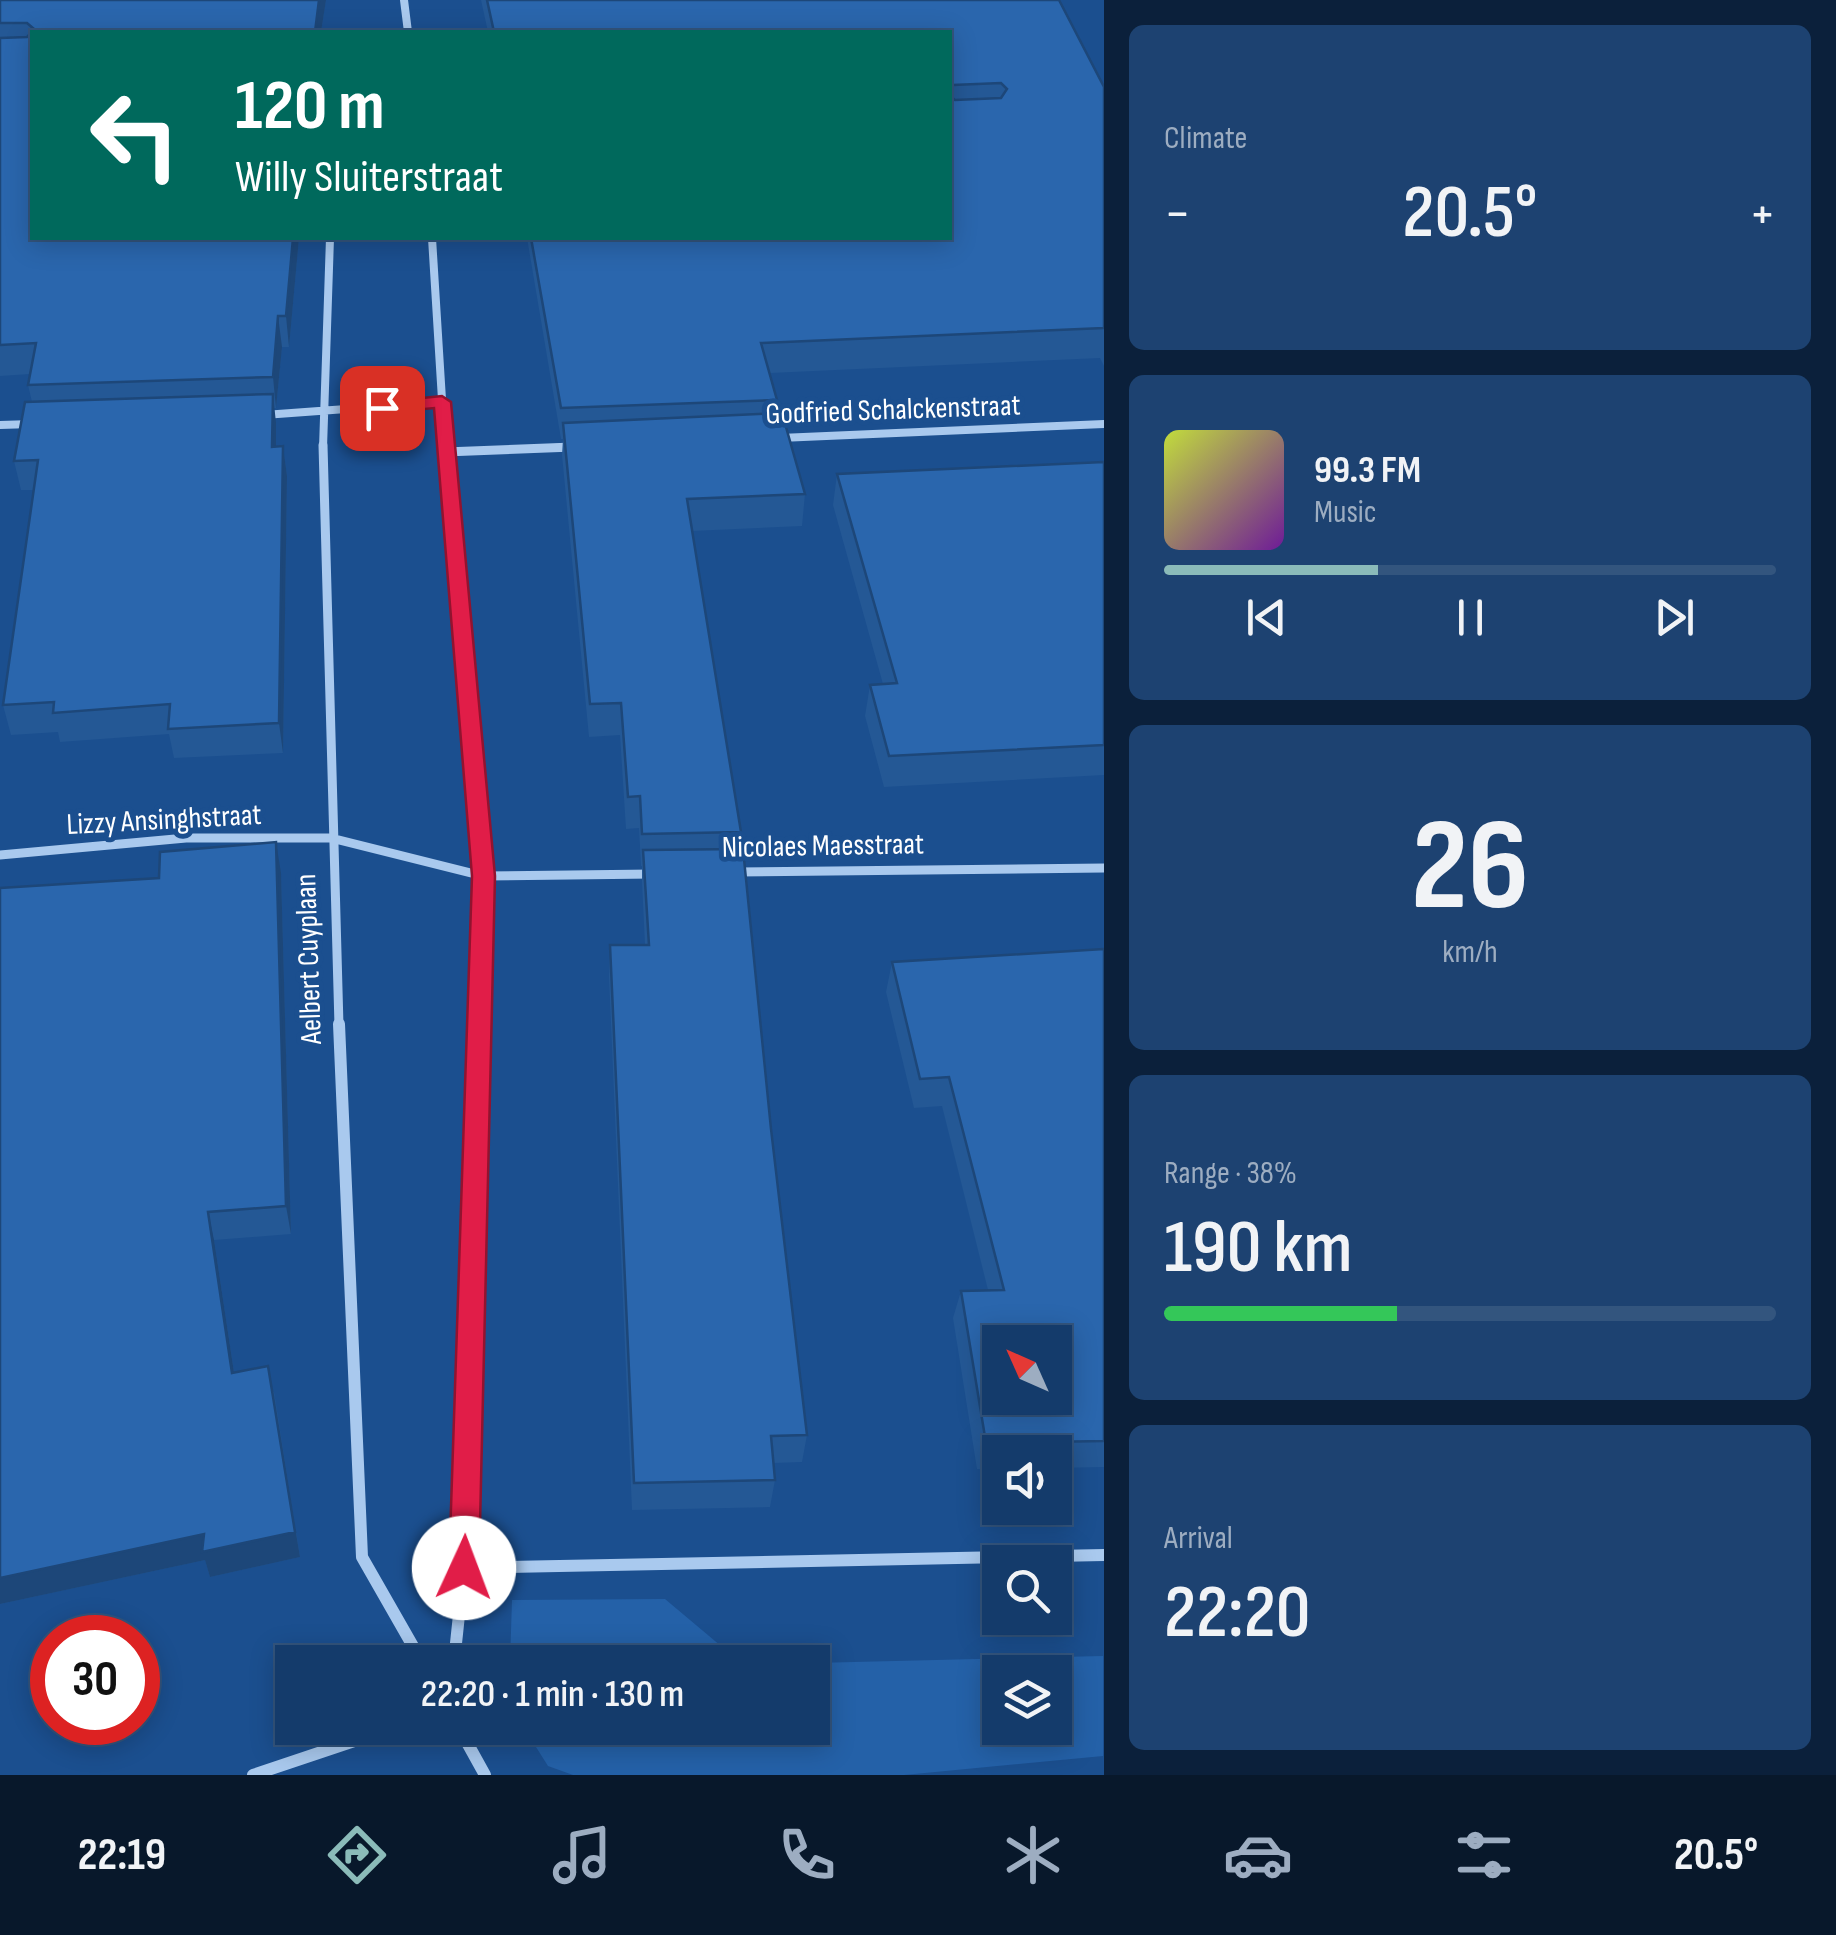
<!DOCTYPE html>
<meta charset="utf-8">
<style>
:root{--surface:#143b6b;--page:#1d4271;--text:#f1f3f6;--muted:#9dadc1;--line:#33557e;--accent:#8bbbb9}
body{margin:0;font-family:"Sofia Sans Condensed",sans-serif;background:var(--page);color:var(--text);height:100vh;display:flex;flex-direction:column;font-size:38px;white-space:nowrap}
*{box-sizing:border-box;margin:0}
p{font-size:32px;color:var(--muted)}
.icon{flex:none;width:55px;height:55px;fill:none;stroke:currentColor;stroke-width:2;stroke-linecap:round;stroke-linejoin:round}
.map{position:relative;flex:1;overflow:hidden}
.details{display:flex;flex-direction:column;gap:25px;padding:25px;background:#0b203b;width:732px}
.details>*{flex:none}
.guide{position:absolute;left:30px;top:30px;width:922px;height:210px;border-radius:0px;box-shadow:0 5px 25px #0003,0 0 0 2px var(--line);background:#00695c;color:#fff;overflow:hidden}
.needle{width:65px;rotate:315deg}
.fabs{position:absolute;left:982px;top:1325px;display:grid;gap:20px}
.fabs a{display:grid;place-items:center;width:90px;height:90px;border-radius:0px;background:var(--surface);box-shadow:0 5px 25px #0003,0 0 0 2px var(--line);font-size:50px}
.speed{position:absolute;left:30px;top:1615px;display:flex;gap:20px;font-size:50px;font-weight:700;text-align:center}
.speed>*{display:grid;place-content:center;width:130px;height:130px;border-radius:50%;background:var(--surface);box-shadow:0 5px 25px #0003,0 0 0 2px var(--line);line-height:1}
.speed .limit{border:15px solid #d22;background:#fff;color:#111}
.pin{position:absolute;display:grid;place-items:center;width:85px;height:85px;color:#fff;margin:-42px;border-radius:20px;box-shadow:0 5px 15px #0006}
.me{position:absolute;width:110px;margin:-55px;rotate:2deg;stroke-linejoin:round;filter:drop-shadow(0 0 8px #0008)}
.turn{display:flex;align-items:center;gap:35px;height:210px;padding:0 40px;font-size:45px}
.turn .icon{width:130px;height:130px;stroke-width:2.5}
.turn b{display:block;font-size:70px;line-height:85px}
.big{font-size:75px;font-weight:600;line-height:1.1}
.details .widget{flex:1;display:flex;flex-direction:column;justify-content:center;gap:15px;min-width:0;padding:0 35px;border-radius:15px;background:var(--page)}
.details .dial{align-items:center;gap:0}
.dial b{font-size:130px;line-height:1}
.song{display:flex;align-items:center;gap:30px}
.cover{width:120px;height:120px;border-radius:15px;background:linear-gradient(135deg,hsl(70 70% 55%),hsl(280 70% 35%))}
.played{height:10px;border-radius:5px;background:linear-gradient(90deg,var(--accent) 35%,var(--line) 35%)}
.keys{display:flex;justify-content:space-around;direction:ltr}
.heat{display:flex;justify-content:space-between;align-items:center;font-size:55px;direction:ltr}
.charge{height:15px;border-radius:8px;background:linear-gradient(90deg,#34c759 38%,var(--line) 0)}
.trip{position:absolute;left:275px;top:1645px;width:555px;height:100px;border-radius:0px;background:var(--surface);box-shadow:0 5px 25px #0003,0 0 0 2px var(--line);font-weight:600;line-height:100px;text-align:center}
.tab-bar{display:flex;height:160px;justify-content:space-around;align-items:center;background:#08182b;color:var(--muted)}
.tab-bar .icon{width:70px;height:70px}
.tab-bar .on{color:var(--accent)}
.tab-bar b{font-size:45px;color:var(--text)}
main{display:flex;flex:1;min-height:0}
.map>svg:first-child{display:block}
.green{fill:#2461a8;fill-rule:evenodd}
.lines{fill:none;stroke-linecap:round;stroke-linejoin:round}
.street-far2{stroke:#a9c9ee;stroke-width:8}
.street-far1{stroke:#a9c9ee;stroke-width:9}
.street{stroke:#a9c9ee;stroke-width:12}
.wall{fill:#245895}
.shaded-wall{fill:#1d4779}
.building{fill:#2a66ad;stroke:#1d4779;stroke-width:2.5;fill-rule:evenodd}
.route{fill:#e11d48;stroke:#92132f;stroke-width:2.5}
.labels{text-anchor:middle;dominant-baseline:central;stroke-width:10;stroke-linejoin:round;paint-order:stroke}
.street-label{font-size:30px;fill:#fff;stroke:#1b4f8f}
</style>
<main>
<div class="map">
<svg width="1104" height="1775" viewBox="0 0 1104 1775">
<rect width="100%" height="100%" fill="#1b4f8f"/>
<path class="green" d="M665 1599 740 1662H510L512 1600Z
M1103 1656V1756L904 1775H573L548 1766 524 1728H812L813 1663ZM1000 1672H1055V1728H1000Z"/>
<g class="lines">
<path class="street-far2" d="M404 0 408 32
M432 238 445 448
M264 415 442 402
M0 425 32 424
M780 438 1104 424
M323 448 330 238
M554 448 573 447"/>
<path class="street-far1" d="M323 445 339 1026
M445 445 483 876 479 1026
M445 452 573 447
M0 855 186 838H331L483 876 653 874
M735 872 1104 868"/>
<path class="street" d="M339 1024 362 1557 422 1662
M464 1568 1104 1555
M454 1662 464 1568 479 1024
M459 1728 485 1775
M253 1775 393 1728"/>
</g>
<path class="wall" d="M0 0H326L321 32H32L299 238 289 347H282L276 408H274L276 447 283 446 287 476 283 753 174 758 169 734 60 742 58 732 11 735 3 705 34 490H21L14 461 32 402 28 385 30 374 0 376Z
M481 0H1059L1104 87V366L1100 358 770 373 777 400 776 413 805 494 802 526 692 531 741 832 739 849 807 1435 802 1462 773 1463 775 1480 770 1507 632 1510 609 977 610 945H645L642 882V866H641L639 828 626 829 620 735 589 737 562 455 563 439H561L527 238H950V32H488Z
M1104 462V775L884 787 865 716 870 685 883 684 833 505 837 474Z
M281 873 291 1234 214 1240 234 1372 274 1392 300 1557 210 1577 205 1560 0 1604V888Z
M1104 949V1467L1055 1468V1452H1000V1469H977L953 1318 961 1291 988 1290 942 1106 914 1108 886 992 892 962Z"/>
<path class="shaded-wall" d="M319 0H326L321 32H315Z
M293 238H299L289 347 286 316Z
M278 316 282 347 276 408 273 377Z
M273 394 276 423V476L272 447Z
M283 446 287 476 283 753 279 723Z
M276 842 281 873 291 1234 286 1206Z
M208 1212 214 1240 238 1399 232 1373Z
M268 1366 300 1557 210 1577 205 1560 0 1604V1578Z"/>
<path class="building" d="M0 0H319L315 32H32V238H293L286 316H278L273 377 28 385 36 343 0 345V38L27 37 34 29 27 23H0Z
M487 0H1059L1104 87V328L761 343 777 400 561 408 531 238H950V96L955 100 1001 98 1007 89 1001 83 953 85 950 90V32H494Z
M273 394 272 447 283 446 279 723 168 729 170 704 53 713 54 702 3 705 38 460 14 461 25 402Z
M782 413 805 494 687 499 741 832 642 834 640 796 628 797 621 703 590 704 563 423Z
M1104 462V745L889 756 870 685 897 683 837 474Z
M276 842 286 1206 208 1212 232 1373 268 1366 295 1532 202 1552 204 1534 0 1578V888L159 878 160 852Z
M743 849 771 1129 807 1435 771 1436 775 1480 634 1483 610 945H649L643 850Z
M1104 949V1441L986 1443 961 1291 1004 1290 949 1077 920 1079 892 962ZM1000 1342H1055V1398H1000Z"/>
<path class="route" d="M442 396 451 402 495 876 479 1568 474 1578 464 1582 454 1578 449 1568 472 876 434 408 382 413 373 408 382 402Z"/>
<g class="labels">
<g class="street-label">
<text transform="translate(893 410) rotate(-2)">Godfried Schalckenstraat</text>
<text transform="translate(164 820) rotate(-3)">Lizzy Ansinghstraat</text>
<text transform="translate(823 846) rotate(-1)">Nicolaes Maesstraat</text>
<text transform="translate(309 959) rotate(-92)">Aelbert Cuyplaan</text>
</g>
</g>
</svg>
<div class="fabs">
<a><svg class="needle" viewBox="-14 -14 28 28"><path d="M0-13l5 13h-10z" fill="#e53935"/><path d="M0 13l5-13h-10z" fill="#9dadc1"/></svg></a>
<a><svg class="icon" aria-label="sound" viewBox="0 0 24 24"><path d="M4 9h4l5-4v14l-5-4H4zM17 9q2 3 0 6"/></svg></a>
<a><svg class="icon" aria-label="search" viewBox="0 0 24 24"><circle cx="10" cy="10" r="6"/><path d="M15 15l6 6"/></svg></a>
<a><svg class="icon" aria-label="layers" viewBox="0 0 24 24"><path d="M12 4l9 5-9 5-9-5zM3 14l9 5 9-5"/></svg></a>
</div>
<div class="speed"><div class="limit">30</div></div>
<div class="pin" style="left:382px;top:408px;background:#d93025"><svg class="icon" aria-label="arrive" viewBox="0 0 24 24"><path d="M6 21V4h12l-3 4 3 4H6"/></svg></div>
<svg class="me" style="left:464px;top:1568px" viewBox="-20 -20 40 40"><circle r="19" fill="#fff"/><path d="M0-13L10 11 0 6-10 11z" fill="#e11d48"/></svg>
<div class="trip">22:20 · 1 min · 130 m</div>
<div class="guide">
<div class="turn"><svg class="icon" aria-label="left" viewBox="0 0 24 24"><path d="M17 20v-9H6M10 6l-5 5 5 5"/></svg><div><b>120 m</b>Willy Sluiterstraat</div></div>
</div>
</div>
<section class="details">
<div class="widget"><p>Climate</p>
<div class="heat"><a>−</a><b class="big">20.5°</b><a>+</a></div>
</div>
<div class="widget">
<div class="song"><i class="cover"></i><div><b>99.3 FM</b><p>Music</p></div></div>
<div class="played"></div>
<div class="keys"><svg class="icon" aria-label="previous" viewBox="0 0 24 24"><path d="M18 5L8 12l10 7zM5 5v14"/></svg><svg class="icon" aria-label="pause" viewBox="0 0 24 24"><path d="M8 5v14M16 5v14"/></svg><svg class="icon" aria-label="next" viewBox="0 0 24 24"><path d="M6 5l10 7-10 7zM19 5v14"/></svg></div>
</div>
<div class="widget dial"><b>26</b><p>km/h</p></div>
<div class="widget"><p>Range · 38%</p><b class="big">190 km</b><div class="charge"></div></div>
<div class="widget"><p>Arrival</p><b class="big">22:20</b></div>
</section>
</main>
<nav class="tab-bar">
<b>22:19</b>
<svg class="icon on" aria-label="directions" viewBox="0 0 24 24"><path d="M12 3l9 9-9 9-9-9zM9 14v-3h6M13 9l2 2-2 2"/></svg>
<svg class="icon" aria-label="music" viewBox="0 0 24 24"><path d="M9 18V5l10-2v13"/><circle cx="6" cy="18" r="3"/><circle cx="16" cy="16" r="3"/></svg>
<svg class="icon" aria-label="phone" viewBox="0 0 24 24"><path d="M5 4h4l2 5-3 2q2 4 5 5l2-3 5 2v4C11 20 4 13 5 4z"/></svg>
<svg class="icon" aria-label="climate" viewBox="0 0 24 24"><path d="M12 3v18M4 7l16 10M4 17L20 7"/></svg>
<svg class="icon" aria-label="car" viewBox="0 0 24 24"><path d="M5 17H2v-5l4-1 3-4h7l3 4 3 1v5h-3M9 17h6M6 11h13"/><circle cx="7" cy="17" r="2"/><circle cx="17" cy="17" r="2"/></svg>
<svg class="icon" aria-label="filters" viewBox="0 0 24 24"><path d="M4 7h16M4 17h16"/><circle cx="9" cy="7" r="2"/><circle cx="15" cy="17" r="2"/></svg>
<b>20.5°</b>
</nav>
